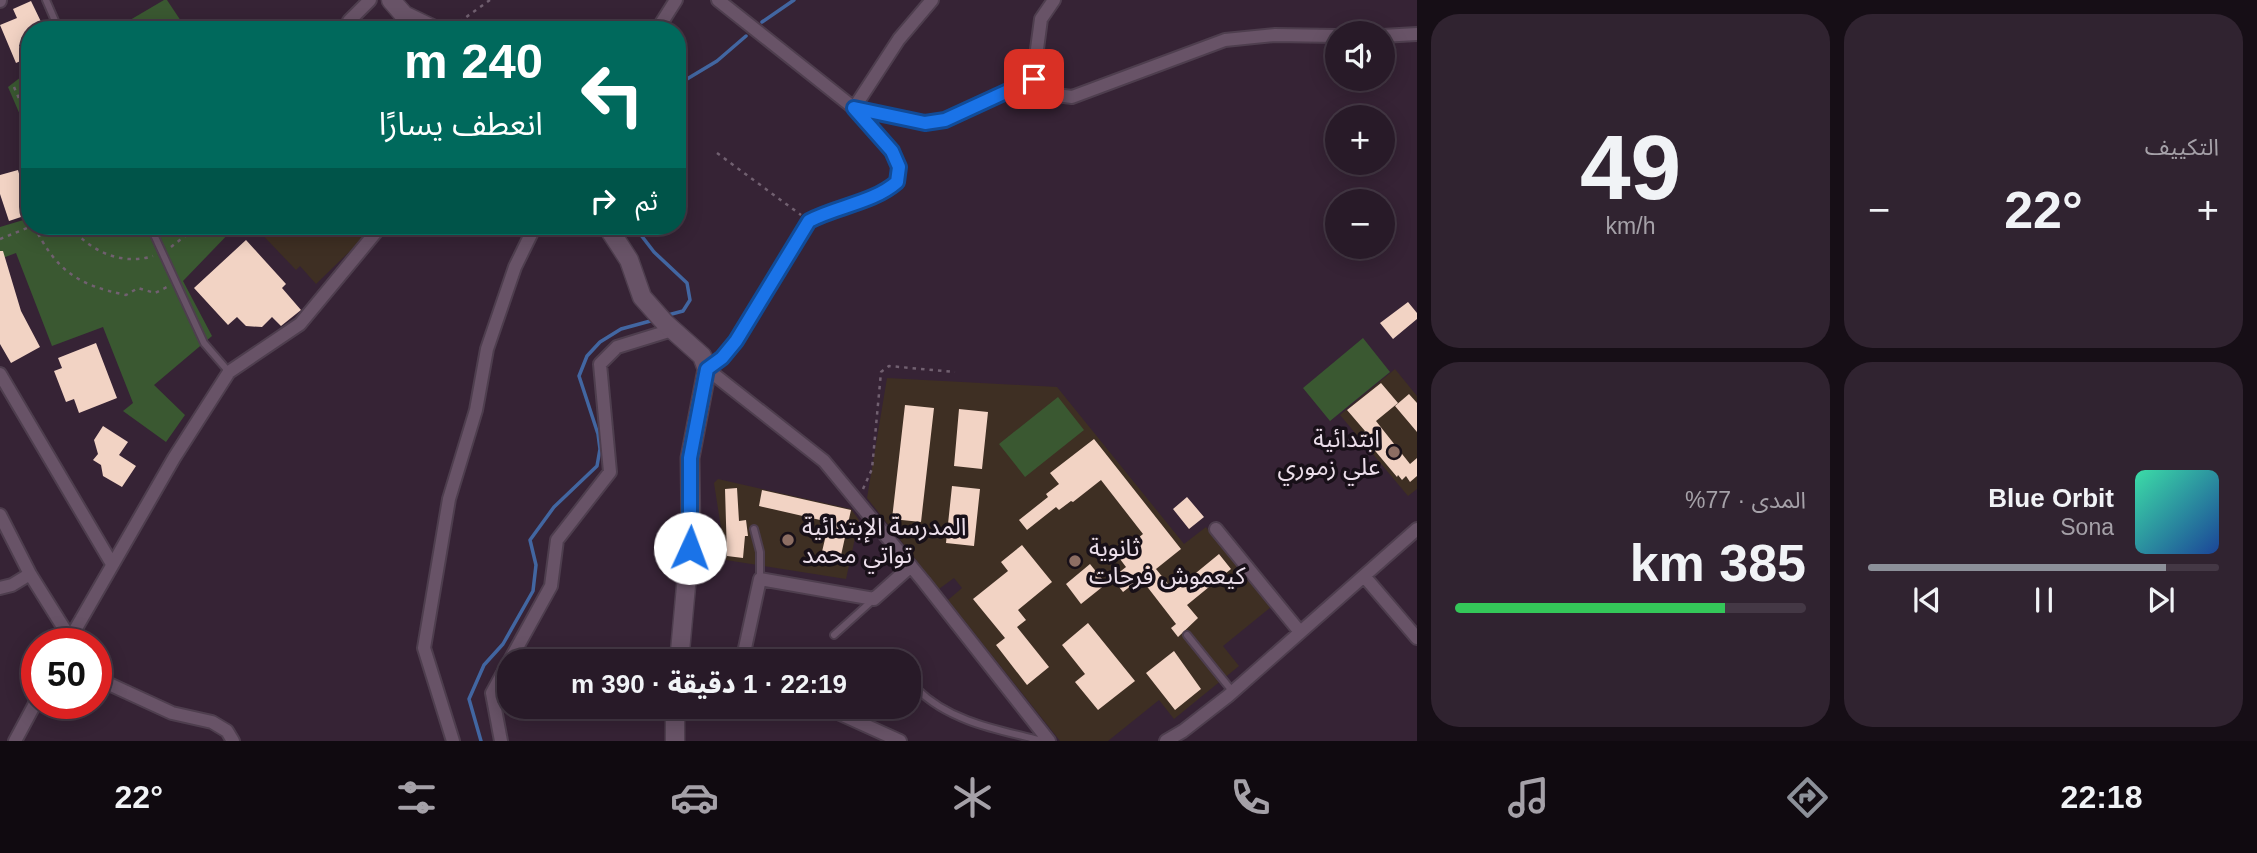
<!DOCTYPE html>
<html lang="ar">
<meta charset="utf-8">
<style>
:root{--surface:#281a28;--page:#302330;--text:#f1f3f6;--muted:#a5a1a8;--line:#443845;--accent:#8c9099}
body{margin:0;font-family:Helvetica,"Noto Sans Arabic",sans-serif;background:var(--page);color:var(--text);direction:rtl;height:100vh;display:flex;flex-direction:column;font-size:26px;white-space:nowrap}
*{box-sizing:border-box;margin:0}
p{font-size:23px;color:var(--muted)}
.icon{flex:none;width:38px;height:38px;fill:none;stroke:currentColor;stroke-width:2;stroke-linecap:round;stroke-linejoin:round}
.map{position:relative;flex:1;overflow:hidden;direction:ltr}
.drawer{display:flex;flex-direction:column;gap:14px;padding:14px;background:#160e16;width:840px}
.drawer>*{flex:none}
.hud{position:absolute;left:21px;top:21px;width:665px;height:214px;border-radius:28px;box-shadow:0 4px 18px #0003,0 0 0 2px var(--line);direction:rtl;background:#00695c;color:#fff;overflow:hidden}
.controls{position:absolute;left:1325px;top:21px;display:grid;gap:14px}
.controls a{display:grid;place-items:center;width:70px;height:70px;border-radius:50%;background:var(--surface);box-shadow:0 4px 18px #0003,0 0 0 2px var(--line);font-size:35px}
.speed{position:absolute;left:21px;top:628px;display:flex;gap:14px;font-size:35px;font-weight:700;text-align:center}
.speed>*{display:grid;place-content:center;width:91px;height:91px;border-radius:50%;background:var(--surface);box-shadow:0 4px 18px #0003,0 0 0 2px var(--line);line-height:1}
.speed .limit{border:10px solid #d22;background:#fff;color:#111}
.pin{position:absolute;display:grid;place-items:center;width:60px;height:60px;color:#fff;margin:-30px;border-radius:14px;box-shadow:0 4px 10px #0006}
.me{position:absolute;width:77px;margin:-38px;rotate:2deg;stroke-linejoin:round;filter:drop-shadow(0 0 5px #0008)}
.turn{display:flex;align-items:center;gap:24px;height:147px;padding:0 28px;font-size:32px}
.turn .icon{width:91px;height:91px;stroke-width:2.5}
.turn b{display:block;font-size:49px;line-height:60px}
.then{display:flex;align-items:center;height:66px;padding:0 28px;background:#0003;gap:14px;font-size:26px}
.big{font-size:52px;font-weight:800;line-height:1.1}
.drawer .widget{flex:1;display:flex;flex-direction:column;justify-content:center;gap:10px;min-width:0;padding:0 24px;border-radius:28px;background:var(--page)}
.drawer .dial{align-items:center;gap:0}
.dial b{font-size:91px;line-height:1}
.song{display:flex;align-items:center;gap:21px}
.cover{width:84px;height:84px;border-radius:10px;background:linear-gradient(135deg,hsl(160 70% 55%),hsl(220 70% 35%))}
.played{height:7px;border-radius:4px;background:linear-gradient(90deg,var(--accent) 85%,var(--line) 85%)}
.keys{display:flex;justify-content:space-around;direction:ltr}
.heat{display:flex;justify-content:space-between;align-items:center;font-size:38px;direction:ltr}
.charge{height:10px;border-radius:5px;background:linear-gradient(90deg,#34c759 77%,var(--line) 0)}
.drawer .tiles{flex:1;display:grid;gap:14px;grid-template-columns:repeat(2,1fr)}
.trip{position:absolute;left:497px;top:649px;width:424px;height:70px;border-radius:28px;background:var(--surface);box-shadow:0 4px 18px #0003,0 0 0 2px var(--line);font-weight:800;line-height:70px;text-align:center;direction:rtl}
.dock{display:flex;height:112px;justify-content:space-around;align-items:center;background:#100a10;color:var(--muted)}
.dock .icon{width:49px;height:49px}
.dock .active{color:var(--accent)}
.dock b{font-size:32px;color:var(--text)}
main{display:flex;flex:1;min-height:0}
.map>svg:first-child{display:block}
.education{fill:#3e2f23}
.green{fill:#3a5831}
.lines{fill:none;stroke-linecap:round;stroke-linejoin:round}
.stream{stroke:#4266a1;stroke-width:3.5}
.building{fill:#f2d3c4}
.service-casing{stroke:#4e3e4e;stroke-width:10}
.minor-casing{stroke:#4e3e4e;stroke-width:16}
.secondary-casing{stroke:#4e3e4e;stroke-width:21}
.path{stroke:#716070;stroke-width:2.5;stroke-dasharray:3.5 5;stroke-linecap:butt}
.service{stroke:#685367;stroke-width:6}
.minor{stroke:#685367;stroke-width:12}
.secondary{stroke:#685367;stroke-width:18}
.route-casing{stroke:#114b97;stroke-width:18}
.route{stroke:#1a73e8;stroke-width:12}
.education-dot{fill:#8d6e63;stroke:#181018;stroke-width:2.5}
.labels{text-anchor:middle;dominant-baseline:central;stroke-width:7;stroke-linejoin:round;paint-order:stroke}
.poi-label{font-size:24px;fill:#ebdeea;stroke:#181018;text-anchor:start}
</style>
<main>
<section class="drawer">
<div class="tiles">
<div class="widget"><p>التكييف</p>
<div class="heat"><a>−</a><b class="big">22°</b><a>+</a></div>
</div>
<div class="widget dial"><b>49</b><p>km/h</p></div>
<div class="widget">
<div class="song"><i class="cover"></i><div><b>Blue Orbit</b><p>Sona</p></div></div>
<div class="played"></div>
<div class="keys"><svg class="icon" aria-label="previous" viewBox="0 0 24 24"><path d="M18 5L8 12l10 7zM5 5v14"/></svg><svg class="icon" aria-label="pause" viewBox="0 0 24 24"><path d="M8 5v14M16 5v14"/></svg><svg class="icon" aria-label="next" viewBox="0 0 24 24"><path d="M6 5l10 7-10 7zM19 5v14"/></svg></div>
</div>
<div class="widget"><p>المدى · 77%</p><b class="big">385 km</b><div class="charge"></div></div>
</div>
</section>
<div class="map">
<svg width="1417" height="741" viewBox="0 0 1417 741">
<rect width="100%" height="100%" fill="#362335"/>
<path class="education" d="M254 226H376L316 284 300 266 296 270Z
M1395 369 1417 396V489L1408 496 1340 415Z
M887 378 1057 387 1184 544 1206 527 1271 607 1223 646 1239 666 1174 719 1159 700 1108 741H1060L948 600 962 588 954 578 939 589 867 498Z
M718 479 851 509 859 520 846 579 726 560 714 483Z"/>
<path class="green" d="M164 0H167L187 30H113Z
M30 70V138L8 87Z
M30 218V226H236L183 281 212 336 154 385 185 415 166 442 123 411 133 403 103 327 52 346 16 253 0 259V227Z
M1363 338 1390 372 1330 421 1303 388Z
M1058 397 1084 430 1025 477 999 444Z"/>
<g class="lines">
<path class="stream" d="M762 22 794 0
M677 85 717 61 746 36
M677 135 683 155 677 164
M634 226 654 252 687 283 690 300 683 311 668 315
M481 741 469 699 484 665 503 644 533 591 536 565 530 540 554 507 597 466 600 449 598 434 579 376 587 356 600 342 621 329 654 320"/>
</g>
<path class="building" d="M31 1 45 30H30V39L19 45 25 59 16 63 0 25 17 18 13 9Z
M18 170 30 214 9 221 0 194V175Z
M246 240 286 284 282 288 301 310 281 326 272 317 262 327 246 326 237 317 228 325 194 288Z
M0 251H3L21 311 40 347 11 363 0 344Z
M1408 302 1417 313V319L1393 339 1380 323Z
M96 343 117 398 79 413 74 399 66 402 54 371 62 368 58 358Z
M1381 383 1398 403 1376 421 1410 464 1417 458V476L1410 482 1406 476 1402 480 1398 475 1397 477 1361 434 1365 431 1347 410Z
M1409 394 1417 403V432L1395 406Z
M905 405 934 408 921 522 892 519Z
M959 409 988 412 982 469 954 466Z
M103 426 128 442 119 455 136 466 122 487 103 476 101 465 93 460 98 454 94 440Z
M1094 439 1181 549 1156 569 1174 591 1219 554 1231 569 1187 605 1198 618 1178 637 1171 628 1176 624 1142 580 1137 584 1136 582 1123 592 1112 578 1126 567 1117 555 1143 534 1101 480 1073 502 1071 501 1059 510 1056 507 1027 530 1019 520 1048 497 1046 494 1059 484 1050 473Z
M952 486 980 489 974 546 946 543Z
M737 488 739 521 746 520 748 536H745L743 558 727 556 725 489Z
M762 490 851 510 840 560 821 556 829 522 759 506Z
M1187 497 1204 517 1189 529 1173 509Z
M1022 545 1052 582 1018 610 1026 620 1017 627 1049 667 1027 685 996 645 1005 638 973 599 1008 571 1001 562Z
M1090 564 1106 584 1081 604 1066 584Z
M1088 623 1135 681 1098 710 1075 682 1085 674 1062 645Z
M1174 651 1201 689 1175 710 1146 673Z"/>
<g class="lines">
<g class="service-casing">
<path id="service" d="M46 0 59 30
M150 226 204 343 229 372
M754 529 760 552V579
M834 635 874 599
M1187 635 1233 692
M917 689C950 722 999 730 1043 741"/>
</g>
<g class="minor-casing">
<path id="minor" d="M718 0 854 108 892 151 899 167 897 182C873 203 837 206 809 221L736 341 721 358 707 369 824 461 924 582 1049 741
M0 1V0
M351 30 349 21 370 0
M657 30 676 0
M1382 36 1417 34
M1033 79 1048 94 1072 97 1225 40 1275 35 1337 36
M1033 79 1041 19 1054 0
M854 108 925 123 945 120 1033 79
M854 108 899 39 932 0
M0 374 112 564
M0 515 30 574 70 638
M1216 529 1300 632
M1364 576 1417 638
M0 588 12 585 30 574
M67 644 174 458 229 372 300 324 381 226
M509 662 551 586 557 540 610 472 600 364 617 347 672 330
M742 662 760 579 874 599 911 566
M96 678 172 713 212 722 227 731 233 741
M825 707 900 741
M15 741 37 700
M453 741 424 648 449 499 476 410 487 349 515 267 535 226
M501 741 492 693 509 662
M1166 741 1183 731 1228 696 1417 529"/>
</g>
<g class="secondary-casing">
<path id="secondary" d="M391 0 404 15 435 30
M607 226 629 260 642 297 665 323 702 356 707 369 690 458 691 532 679 662
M675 741V707"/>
</g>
<path class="path" d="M456 30 462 20 490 0
M14 87 30 124
M717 153 801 215
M34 226C56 270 77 285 126 295L138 288 155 293 167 287
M70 226C90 251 121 266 153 256
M0 239 32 226
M171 247 185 236 191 226
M863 489 872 469 881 372 889 366 955 372
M874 707 881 719"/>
<use href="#service" class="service"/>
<use href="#minor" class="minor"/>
<use href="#secondary" class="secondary"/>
</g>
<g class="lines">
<g class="route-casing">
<path id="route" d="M690 548V458L707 369 722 358 736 341 809 221C837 206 873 203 897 182L899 167 892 151 854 108 925 123 945 120 1034 79"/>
</g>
<use href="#route" class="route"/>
</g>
<g class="education-dot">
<circle cx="1394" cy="452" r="7"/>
<circle cx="788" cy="540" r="7"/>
<circle cx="1075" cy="561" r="7"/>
</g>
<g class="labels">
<g class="poi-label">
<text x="1380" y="438" text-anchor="end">ابتدائية<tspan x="1380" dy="28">علي زموري</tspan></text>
<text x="802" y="526">المدرسة الإبتدائية<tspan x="802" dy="28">تواتي محمد</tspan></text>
<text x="1089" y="547">ثانوية<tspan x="1089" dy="28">كيعموش فرحات</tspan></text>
</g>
</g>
</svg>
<div class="controls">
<a><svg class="icon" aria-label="sound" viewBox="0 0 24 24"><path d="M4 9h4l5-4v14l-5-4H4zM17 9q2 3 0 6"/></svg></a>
<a>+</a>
<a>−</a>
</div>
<div class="speed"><div class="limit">50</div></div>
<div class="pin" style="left:1034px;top:79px;background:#d93025"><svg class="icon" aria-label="arrive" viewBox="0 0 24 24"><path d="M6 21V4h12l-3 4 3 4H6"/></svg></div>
<svg class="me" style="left:690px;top:548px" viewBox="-20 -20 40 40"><circle r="19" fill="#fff"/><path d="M0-13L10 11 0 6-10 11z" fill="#1a73e8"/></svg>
<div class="trip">22:19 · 1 دقيقة · 390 m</div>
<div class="hud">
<div class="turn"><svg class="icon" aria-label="left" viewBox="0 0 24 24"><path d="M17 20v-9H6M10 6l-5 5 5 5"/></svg><div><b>240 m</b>انعطف يسارًا</div></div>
<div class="then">ثم<svg class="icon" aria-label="right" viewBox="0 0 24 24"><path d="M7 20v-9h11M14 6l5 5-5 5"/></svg></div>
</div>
</div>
</main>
<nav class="dock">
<b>22:18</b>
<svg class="icon active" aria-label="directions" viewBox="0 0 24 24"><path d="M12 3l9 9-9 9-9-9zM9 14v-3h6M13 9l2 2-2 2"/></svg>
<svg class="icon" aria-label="music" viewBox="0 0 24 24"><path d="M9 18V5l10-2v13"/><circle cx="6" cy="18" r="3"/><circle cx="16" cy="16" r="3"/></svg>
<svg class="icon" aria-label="phone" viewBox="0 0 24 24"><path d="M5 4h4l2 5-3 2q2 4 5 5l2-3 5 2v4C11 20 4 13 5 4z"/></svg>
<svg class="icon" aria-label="climate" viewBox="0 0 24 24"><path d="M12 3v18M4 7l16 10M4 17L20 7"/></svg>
<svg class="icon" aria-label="car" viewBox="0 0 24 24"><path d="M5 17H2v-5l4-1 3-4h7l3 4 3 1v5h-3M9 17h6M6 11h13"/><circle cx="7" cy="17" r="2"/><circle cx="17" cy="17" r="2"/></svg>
<svg class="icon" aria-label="filters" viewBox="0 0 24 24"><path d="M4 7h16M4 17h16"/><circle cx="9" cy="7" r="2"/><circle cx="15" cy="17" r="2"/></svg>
<b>22°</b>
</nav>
